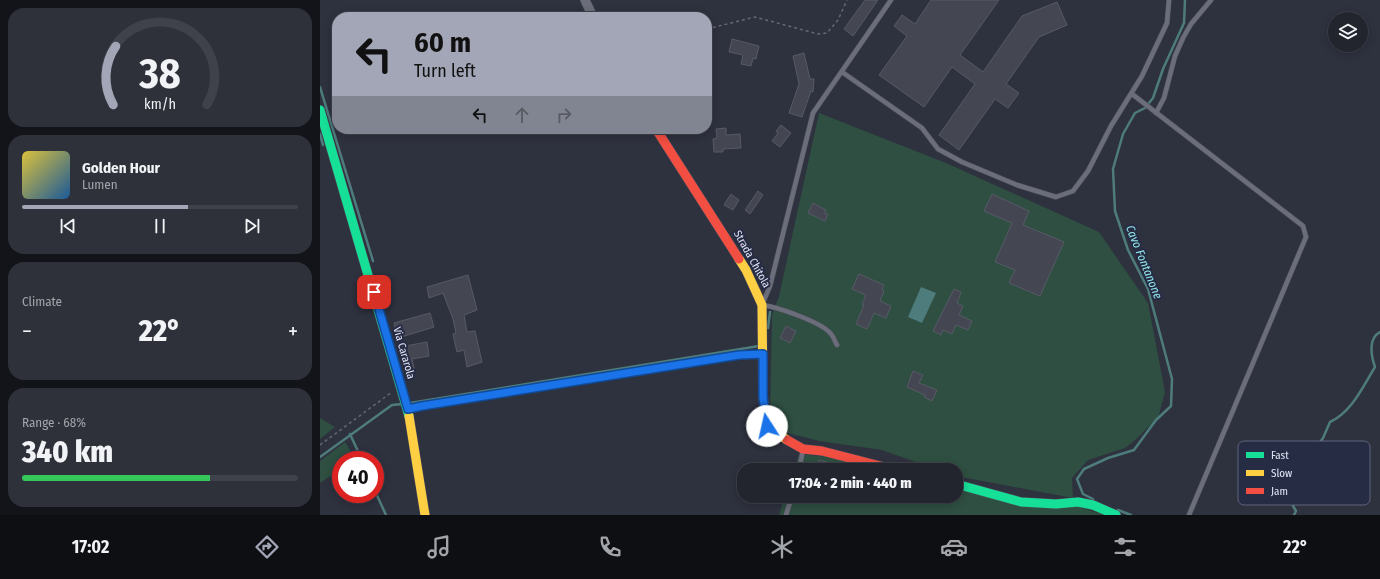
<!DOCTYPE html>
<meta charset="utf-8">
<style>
:root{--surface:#22252e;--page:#2e313a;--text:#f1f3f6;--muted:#a2a5aa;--line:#3f424a;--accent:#a2a6b6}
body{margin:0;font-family:"Fira Sans Condensed",sans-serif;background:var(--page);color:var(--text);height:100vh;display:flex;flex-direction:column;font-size:15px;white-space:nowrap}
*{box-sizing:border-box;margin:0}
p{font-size:13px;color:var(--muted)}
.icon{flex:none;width:22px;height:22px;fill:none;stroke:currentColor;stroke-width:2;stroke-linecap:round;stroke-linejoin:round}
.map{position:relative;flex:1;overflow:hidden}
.panel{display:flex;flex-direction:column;gap:8px;padding:8px;background:#131419;width:320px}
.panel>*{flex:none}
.hud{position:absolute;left:12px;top:12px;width:380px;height:122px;border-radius:16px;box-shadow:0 2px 10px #0003,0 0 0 1px var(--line);background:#a2a6b6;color:#111;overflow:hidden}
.fabs{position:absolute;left:1008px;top:12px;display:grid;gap:8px}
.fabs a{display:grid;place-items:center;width:40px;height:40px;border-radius:50%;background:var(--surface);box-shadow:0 2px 10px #0003,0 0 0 1px var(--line);font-size:20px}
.speed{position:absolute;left:12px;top:451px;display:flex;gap:8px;font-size:20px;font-weight:700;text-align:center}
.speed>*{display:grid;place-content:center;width:52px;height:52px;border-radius:50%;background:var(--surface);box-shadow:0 2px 10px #0003,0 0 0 1px var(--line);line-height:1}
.speed .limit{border:6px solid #d22;background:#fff;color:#111}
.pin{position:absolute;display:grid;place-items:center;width:34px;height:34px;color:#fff;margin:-17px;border-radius:8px;box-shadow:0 2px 6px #0006}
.me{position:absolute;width:44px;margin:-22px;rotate:350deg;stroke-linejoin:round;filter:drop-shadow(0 0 3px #0008)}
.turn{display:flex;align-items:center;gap:14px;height:84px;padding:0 16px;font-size:18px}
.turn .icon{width:52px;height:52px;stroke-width:2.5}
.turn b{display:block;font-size:28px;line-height:34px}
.lanes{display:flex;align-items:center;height:38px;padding:0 16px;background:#0003;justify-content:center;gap:20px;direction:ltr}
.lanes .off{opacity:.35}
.big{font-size:30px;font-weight:800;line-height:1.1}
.panel .tile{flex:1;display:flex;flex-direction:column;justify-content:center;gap:6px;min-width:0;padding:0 14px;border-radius:16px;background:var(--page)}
.panel .dial{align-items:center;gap:0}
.dial svg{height:104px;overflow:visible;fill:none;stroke:var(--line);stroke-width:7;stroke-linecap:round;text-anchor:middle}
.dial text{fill:var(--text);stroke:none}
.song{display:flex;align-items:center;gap:12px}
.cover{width:48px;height:48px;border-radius:6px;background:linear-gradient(135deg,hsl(50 70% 55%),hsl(210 70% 35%))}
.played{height:4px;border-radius:2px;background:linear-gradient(90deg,var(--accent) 60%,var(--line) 60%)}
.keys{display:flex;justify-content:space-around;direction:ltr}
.heat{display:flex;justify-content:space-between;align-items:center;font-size:22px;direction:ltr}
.charge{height:6px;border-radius:3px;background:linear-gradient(90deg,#34c759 68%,var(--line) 0)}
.trip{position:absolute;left:417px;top:463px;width:226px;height:40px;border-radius:16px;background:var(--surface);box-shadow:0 2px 10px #0003,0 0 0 1px var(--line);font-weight:800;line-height:40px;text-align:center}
.tabs{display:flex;height:64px;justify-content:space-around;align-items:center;background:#0e0f12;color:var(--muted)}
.tabs .icon{width:28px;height:28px}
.tabs .on{color:var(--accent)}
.tabs b{font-size:18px;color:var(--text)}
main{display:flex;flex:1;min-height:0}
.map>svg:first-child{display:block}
.green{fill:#2e4f41}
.water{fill:#4e7c7d}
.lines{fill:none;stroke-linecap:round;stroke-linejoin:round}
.stream{stroke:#4e7c7d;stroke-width:2.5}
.building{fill:#444652;stroke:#575a66}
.lane-casing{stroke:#4c4e5b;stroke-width:5.5}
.street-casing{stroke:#4c4e5b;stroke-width:10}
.fast-casing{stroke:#4c4e5b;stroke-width:10}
.slow-casing{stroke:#4c4e5b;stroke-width:10}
.jam-casing{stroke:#4c4e5b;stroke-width:10}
.path{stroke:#656874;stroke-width:1.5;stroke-dasharray:3 3;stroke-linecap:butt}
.lane{stroke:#6b6d7a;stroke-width:4.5}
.street{stroke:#6b6d7a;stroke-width:9}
.fast{stroke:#16e098;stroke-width:9}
.slow{stroke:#ffcf43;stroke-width:9}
.jam{stroke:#f24e42;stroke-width:9}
.route-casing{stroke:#114b97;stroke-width:10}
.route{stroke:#1a73e8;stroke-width:7}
.labels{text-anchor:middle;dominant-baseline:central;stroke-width:4;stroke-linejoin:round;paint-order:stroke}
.street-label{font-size:11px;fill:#e1e5f6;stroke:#272c45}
.water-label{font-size:12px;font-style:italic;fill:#91e8e8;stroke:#272c45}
.key{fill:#272c45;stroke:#5f647a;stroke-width:1}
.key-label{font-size:11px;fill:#e1e5f6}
</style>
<main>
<section class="panel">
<div class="tile dial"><svg viewBox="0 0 100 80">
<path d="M14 69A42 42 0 1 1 86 69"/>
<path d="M14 69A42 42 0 0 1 16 24" stroke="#a2a6b6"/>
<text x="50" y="56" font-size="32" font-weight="700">38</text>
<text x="50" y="72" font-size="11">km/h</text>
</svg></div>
<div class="tile">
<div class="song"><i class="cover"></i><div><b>Golden Hour</b><p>Lumen</p></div></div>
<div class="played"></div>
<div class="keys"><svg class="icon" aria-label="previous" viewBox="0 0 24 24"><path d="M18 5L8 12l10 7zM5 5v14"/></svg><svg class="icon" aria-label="pause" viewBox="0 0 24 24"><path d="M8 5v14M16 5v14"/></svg><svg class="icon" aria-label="next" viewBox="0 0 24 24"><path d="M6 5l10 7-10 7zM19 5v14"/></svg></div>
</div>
<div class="tile"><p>Climate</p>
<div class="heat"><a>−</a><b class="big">22°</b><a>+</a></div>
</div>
<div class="tile"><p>Range · 68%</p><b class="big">340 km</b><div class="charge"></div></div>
</section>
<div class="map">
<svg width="1060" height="515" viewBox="0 0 1060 515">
<rect width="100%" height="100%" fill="#2e313e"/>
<path class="green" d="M499 113 626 163 779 232 828 303 845 392 838 418 814 441 805 448 768 460 752 478 753 498 636 476V470H618L562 450 499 441 460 431 450 416 452 315 459 296Z
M0 418 15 427 0 439Z
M25 442 32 453 30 460H21V469L0 483V461Z
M479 454 518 458 567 470H474Z
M636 487 757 506 784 515H459L465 496H636Z"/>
<path class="water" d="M601 287 616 293 602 323 588 317Z"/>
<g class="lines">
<path class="stream" d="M0 87 53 261
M0 134 3 145
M448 328 450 312
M90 403 439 346
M30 434 42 460
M0 457 72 405 83 404
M55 491 66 515
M773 499 763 494 757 479 764 469 788 458 814 450 836 420 851 406 852 379 828 289 808 250 795 211 793 169 803 134 815 113 825 108 833 98 843 69 864 23 865 0
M798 510 811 515
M974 515 976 511 973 506V499L993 474 994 451 1003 438 1010 422C1032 412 1043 386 1055 367 1051 356 1048 338 1060 332"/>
</g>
<path class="building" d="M545 0H558L533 36 524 29Z
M611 0H679L640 55 663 72 702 16 737 2 747 25 719 37 686 84 699 93 688 108 675 99 639 150 619 135 655 84 632 67 604 107 559 75 587 36 574 26 582 15 595 24Z
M412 39 439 46 436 59 433 58 431 66 421 64 423 55 409 52Z
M484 53 490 79H494L493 92 491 91 482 117 469 113 479 84 473 56Z
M461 125 471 133 460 147 452 141 458 133 456 131Z
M406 128V135L420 134 421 148 403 149V152H394L393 139 397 138 396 129Z
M438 191 443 195 430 214 425 210Z
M411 194 419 200 413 210 404 205Z
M672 194 709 211 703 225 744 242 720 296 689 283 695 270 675 262 692 223 664 211Z
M493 203 506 210 504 213 508 214 505 221 488 213Z
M539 274 564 285 562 290 564 291 560 301 571 306 566 318 554 313 547 329 536 324 544 305H542L546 295 532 289Z
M148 275 157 310 144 315 147 332 155 331 162 362 147 367 144 350 137 352 133 334 136 333 133 319 123 293 109 298 107 287Z
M634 289 641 292 637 303 643 306 639 315 652 321 648 330 636 325 632 334 623 330 621 335 613 331Z
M110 313 114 327 78 338 74 323Z
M466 326 476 331 470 343 460 338Z
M107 342 109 356 92 359 95 372 87 374 80 347Z
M593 371 603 375 599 383 617 390 612 401 604 397 605 395 587 387Z
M499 460 518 465 519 464 544 470H496Z"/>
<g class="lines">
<g class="lane-casing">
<path id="lane" d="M522 72 602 128 618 149 642 162 697 185 736 197 753 191 768 171 791 126 822 76 847 23 849 0
M812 94 983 226 986 237 869 515
M836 113 844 98 855 56 863 38 871 24 891 0
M517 345C515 342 514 337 511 334 502 322 457 307 442 305L450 286 493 113 571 0
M89 409 102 406 419 355 441 354
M479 470 483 450
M466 515 472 496"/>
</g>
<g class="street-casing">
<path id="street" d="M265 0 273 17"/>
</g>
<g class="fast-casing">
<path id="fast" d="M0 110 89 416
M636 484 701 502 736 504 758 502 773 505 796 515"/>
</g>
<g class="slow-casing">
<path id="slow" d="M419 259 426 270 442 305 443 397 447 426 467 440
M89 416 105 515"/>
</g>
<g class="jam-casing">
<path id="jam" d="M336 129 419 259
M467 440 483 449 502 451 576 470"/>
</g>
<path class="path" d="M387 29 435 17 498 34 507 33 518 20 527 0
M0 445 72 392"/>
<use href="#lane" class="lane"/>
<use href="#street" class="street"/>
<use href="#fast" class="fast"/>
<use href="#slow" class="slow"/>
<use href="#jam" class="jam"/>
</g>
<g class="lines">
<g class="route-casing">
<path id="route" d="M54 292 88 409 102 406 419 355 443 354V397L447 426"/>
</g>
<use href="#route" class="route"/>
</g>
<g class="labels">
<g class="street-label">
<text transform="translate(432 259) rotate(61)">Strada Chitola</text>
<text transform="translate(84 353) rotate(74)">Via Cararola</text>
</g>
<g class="water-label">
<text transform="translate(824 262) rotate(68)">Cavo Fontanone</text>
</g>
</g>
<rect x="918" y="441" width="132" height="64" rx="6" class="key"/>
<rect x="926" y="452" width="18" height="6" fill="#16e098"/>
<rect x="926" y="470" width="18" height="6" fill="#ffcf43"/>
<rect x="926" y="488" width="18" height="6" fill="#f24e42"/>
<g class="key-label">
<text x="951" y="459">Fast</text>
<text x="951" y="477">Slow</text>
<text x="951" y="495">Jam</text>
</g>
</svg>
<div class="fabs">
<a><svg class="icon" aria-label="layers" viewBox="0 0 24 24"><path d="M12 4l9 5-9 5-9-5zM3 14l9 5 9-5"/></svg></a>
</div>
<div class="speed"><div class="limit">40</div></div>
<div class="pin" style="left:54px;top:292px;background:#d93025"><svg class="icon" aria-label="arrive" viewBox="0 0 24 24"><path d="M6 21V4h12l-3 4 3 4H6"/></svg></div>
<svg class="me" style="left:447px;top:426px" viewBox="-20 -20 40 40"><circle r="19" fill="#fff"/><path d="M0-13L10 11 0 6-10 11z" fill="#1a73e8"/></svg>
<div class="trip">17:04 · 2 min · 440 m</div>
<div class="hud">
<div class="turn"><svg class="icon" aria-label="left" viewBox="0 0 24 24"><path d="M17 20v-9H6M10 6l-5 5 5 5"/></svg><div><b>60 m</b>Turn left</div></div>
<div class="lanes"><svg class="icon" aria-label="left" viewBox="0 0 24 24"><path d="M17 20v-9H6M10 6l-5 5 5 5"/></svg><svg class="icon off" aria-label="ahead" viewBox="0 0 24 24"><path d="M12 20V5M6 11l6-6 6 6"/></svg><svg class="icon off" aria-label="right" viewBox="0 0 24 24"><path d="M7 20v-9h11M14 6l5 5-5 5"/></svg></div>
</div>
</div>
</main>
<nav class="tabs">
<b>17:02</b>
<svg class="icon on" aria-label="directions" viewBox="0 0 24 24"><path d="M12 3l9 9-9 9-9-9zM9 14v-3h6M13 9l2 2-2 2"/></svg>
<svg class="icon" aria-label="music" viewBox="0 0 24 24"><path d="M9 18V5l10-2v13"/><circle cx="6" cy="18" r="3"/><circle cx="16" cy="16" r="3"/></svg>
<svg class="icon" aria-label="phone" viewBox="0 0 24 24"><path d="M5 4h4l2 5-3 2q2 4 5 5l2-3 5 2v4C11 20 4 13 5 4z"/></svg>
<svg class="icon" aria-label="climate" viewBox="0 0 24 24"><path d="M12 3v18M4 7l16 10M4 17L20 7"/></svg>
<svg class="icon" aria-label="car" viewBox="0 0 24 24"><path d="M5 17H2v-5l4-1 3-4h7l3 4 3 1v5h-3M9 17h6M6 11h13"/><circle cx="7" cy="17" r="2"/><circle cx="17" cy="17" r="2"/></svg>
<svg class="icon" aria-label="filters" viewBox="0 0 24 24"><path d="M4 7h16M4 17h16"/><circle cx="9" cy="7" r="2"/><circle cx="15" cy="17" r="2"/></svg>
<b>22°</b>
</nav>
